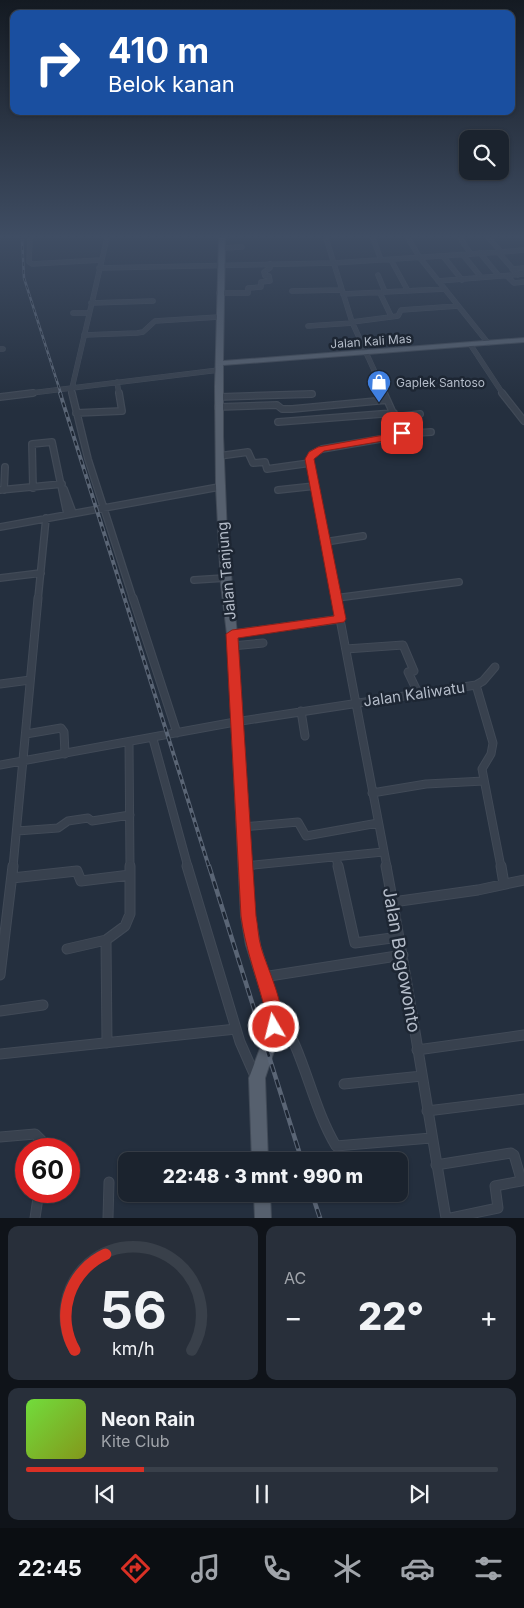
<!DOCTYPE html>
<html lang="id">
<meta charset="utf-8">
<style>
:root{--surface:#1b232e;--page:#282f3a;--text:#f1f3f6;--muted:#a0a4aa;--line:#39404a;--accent:#d93025}
body{margin:0;font-family:Inter,sans-serif;background:var(--page);color:var(--text);height:100vh;display:flex;flex-direction:column;font-size:19px;white-space:nowrap}
*{box-sizing:border-box;margin:0}
p{font-size:16px;color:var(--muted)}
.icon{flex:none;width:28px;height:28px;fill:none;stroke:currentColor;stroke-width:2;stroke-linecap:round;stroke-linejoin:round}
.map{position:relative;height:1218px;overflow:hidden}
.sheet{display:flex;flex-direction:column;gap:8px;padding:8px;background:#0f1319;flex:1}
.sheet>*{flex:none}
.hud{position:absolute;left:10px;top:10px;width:505px;height:105px;border-radius:10px;box-shadow:0 1px 4px #0004,0 0 0 1px var(--line);background:#1a4fa0;color:#fff;overflow:hidden}
.controls{position:absolute;left:459px;top:130px;display:grid;gap:10px}
.controls a{display:grid;place-items:center;width:50px;height:50px;border-radius:10px;background:var(--surface);box-shadow:0 1px 4px #0004,0 0 0 1px var(--line);font-size:25px}
.speed{position:absolute;left:15px;top:1138px;display:flex;gap:10px;font-size:25px;font-weight:700;text-align:center}
.speed>*{display:grid;place-content:center;width:65px;height:65px;border-radius:50%;background:var(--surface);box-shadow:0 1px 4px #0004,0 0 0 1px var(--line);line-height:1}
.speed .limit{border:8px solid #d22;background:#fff;color:#111}
.pin{position:absolute;display:grid;place-items:center;width:42px;height:42px;color:#fff;margin:-21px;border-radius:10px;box-shadow:0 2px 8px #0006}
.me{position:absolute;width:55px;margin:-28px;rotate:352deg;stroke-linejoin:round;filter:drop-shadow(0 0 4px #0008)}
.turn{display:flex;align-items:center;gap:18px;height:105px;padding:0 15px;font-size:22px}
.turn .icon{width:65px;height:65px;stroke-width:2.5}
.turn b{display:block;font-size:35px;line-height:42px}
.big{font-size:38px;font-weight:800;line-height:1.1}
.sheet .widget{flex:1;display:flex;flex-direction:column;justify-content:center;gap:8px;min-width:0;padding:0 18px;border-radius:10px;background:var(--page)}
.sheet .dial{align-items:center;gap:0}
.dial svg{height:130px;overflow:visible;fill:none;stroke:var(--line);stroke-width:7;stroke-linecap:round;text-anchor:middle}
.dial text{fill:var(--text);stroke:none}
.song{display:flex;align-items:center;gap:15px}
.cover{width:60px;height:60px;border-radius:8px;background:linear-gradient(135deg,hsl(100 70% 55%),hsl(70 70% 35%))}
.played{height:5px;border-radius:2px;background:linear-gradient(90deg,var(--accent) 25%,var(--line) 25%)}
.keys{display:flex;justify-content:space-around;direction:ltr}
.heat{display:flex;justify-content:space-between;align-items:center;font-size:28px;direction:ltr}
.sheet .tiles{flex:1;display:grid;gap:8px;grid-template-columns:1fr 1fr}
.widget:last-child{grid-column:span 2}
.trip{position:absolute;left:118px;top:1152px;width:290px;height:50px;border-radius:10px;background:var(--surface);box-shadow:0 1px 4px #0004,0 0 0 1px var(--line);font-weight:800;line-height:50px;text-align:center}
.tabs{display:flex;height:80px;justify-content:space-around;align-items:center;background:#0b0e12;color:var(--muted)}
.tabs .icon{width:35px;height:35px}
.tabs .active{color:var(--accent)}
.tabs b{font-size:22px;color:var(--text)}
.map>svg:first-child{display:block}
.lines{fill:none;stroke-linecap:round;stroke-linejoin:round}
.minor-far3-casing{stroke:#414a57;stroke-width:5.5}
.minor-far2-casing{stroke:#414a57;stroke-width:8}
.minor-far1-casing{stroke:#414a57;stroke-width:9}
.minor-casing{stroke:#414a57;stroke-width:11}
.primary-casing{stroke:#414a57;stroke-width:2}
.minor-far3{stroke:#38414e;stroke-width:4.5}
.minor-far2{stroke:#38414e;stroke-width:5.5}
.minor-far1{stroke:#38414e;stroke-width:7}
.minor{stroke:#38414e;stroke-width:9}
.primary{fill:#56606e;fill-rule:evenodd}
.rail-far2-casing{stroke:#5a6575;stroke-width:2.5}
.rail-far1-casing{stroke:#5a6575;stroke-width:4}
.rail-casing{stroke:#5a6575;stroke-width:4.5}
.rail-far2{stroke:#1d2633;stroke-width:1;stroke-dasharray:4;stroke-linecap:butt}
.rail-far1{stroke:#1d2633;stroke-width:2;stroke-dasharray:5;stroke-linecap:butt}
.rail{stroke:#1d2633;stroke-width:2.5;stroke-dasharray:8;stroke-linecap:butt}
.route{fill:#d93025;stroke:#8d1f18}
.labels{text-anchor:middle;dominant-baseline:central;stroke-width:5;stroke-linejoin:round;paint-order:stroke}
.far-street-label{font-size:12px;fill:#b4bcc9;stroke:#1d2633}
.far-poi-label{font-size:12px;fill:#b4bcc9;stroke:#1d2633;text-anchor:start}
.street-label{font-size:15px;fill:#b4bcc9;stroke:#1d2633}
.near-street-label{font-size:18px;fill:#b4bcc9;stroke:#1d2633}
</style>
<div class="map">
<svg width="524" height="1218" viewBox="0 0 524 1218">
<rect width="100%" height="100%" fill="#242f3e"/>
<g class="lines">
<g class="minor-far3-casing">
<path id="minor-far3" d="M30 238 29 262 32 264 101 260
M326 238 352 322 385 394
M373 238 381 260
M408 238 420 258 488 343
M460 238 471 254
M221 248 242 247
M498 252 518 275
M501 252 524 250
M480 253 499 276
M463 255 481 277
M443 256 462 280
M391 260 408 291
M99 268 333 263 501 252 489 238
M512 269 524 268
M378 275 385 292
M507 276 514 283 524 282
M438 281 524 274
M292 291 341 290
M219 293H248V288L261 287V282L270 281 269 276H265L264 272 270 268V264
M380 293 391 316
M343 294 445 289
M91 303 153 301
M73 313H89
M352 322 398 316 401 310 458 306
M308 326 353 323
M84 335 137 333 143 332 155 321 219 317
M470 344 503 394
M0 349H3
M117 382 119 394
M71 388 72 394
M72 388 107 238
M23 394 219 370
M306 394H312"/>
</g>
<g class="minor-far2-casing">
<path id="minor-far2" d="M72 393 88 459 133 599
M502 393 524 421
M0 397 33 393
M219 397 312 394
M218 407 277 405 282 409H292L387 400
M76 413 122 411 119 393
M395 417 420 414
M278 422 394 413
M401 434 431 432
M219 456 248 452 253 463 265 462 267 469 310 463
M33 488 32 444 52 442 67 514
M64 489 73 513
M0 490 62 484
M4 490 5 467
M278 490 315 486
M0 527 219 487
M325 542 363 536
M0 578 41 573
M194 580 225 578
M336 598 459 582
M38 599 46 518
M336 599 310 459 312 454 322 449 398 436 402 433 384 393"/>
</g>
<g class="minor-far1-casing">
<path id="minor-far1" d="M133 598 177 733
M336 598 387 867
M336 598H340
M232 634 340 619
M232 646 263 643
M346 649 403 645 414 671 408 672 418 693
M0 684 30 680
M476 685 493 743 491 754 482 769 501 867
M301 711 305 736
M26 734 61 728 64 732 65 754
M153 739 188 867
M129 742 130 867
M0 765 235 722 476 685 483 681 495 667
M372 793 426 784 484 781
M243 827 298 822 306 836 378 823
M17 831 58 828 68 821 88 818 92 821 130 815
M336 857 338 867
M245 866 383 852
M13 867 38 598"/>
</g>
<g class="minor-casing">
<path id="minor" d="M187 866 240 1042 255 1076
M245 866H247
M338 866 355 943 399 937
M386 866C408 983 426 1101 446 1218
M501 866 504 884
M12 878 77 871 81 881 130 875
M393 902 478 890 524 880
M67 949 106 940
M0 975 13 866
M263 977 403 955
M275 1009C305 1051 310 1102 336 1146L431 1138
M0 1011 43 1005
M107 1043 106 940 125 926 130 914V866
M417 1050 524 1035
M0 1054 236 1029
M344 1084 422 1076
M427 1111 524 1099
M0 1137 35 1134 43 1142 45 1149
M436 1165 511 1153 514 1155 521 1179V1181L495 1186 498 1208 451 1218
M35 1218 39 1191
M108 1218 109 1182"/>
</g>
<g class="primary-casing">
<path id="primary" d="M219 238H225L223 361 524 338V342L223 365V436L227 535 237 634 255 916 260 945 279 1005 282 1027 265 1078 268 1161H252L249 1078 268 1027 265 1005 246 945 241 916 227 634 221 585 216 486 215 387Z
M254 1194H270L271 1218H255Z"/>
</g>
<use href="#minor-far3" class="minor-far3"/>
<use href="#minor-far2" class="minor-far2"/>
<use href="#minor-far1" class="minor-far1"/>
<use href="#minor" class="minor"/>
<use href="#primary" class="primary"/>
<g class="rail-far2-casing">
<path id="rail-far2" d="M22 238 24 278 61 394"/>
</g>
<g class="rail-far1-casing">
<path id="rail-far1" d="M60 393 209 867"/>
</g>
<g class="rail-casing">
<path id="rail" d="M209 866 302 1161
M312 1194 320 1218"/>
</g>
<use href="#rail-far2" class="rail-far2"/>
<use href="#rail-far1" class="rail-far1"/>
<use href="#rail" class="rail"/>
</g>
<linearGradient id="sky" x2="0" y2="1"><stop stop-color="#141a22"/><stop offset="0.58" stop-color="#3f4d63"/><stop offset="1" stop-color="#3f4d63" stop-opacity="0"/></linearGradient>
<rect width="524" height="408" fill="url(#sky)"/>
<path class="route" d="M402 430 407 433 401 438 324 451 314 459 346 619 344 622 238 638 256 916C258 926 258 937 261 947 267 969 289 1011 280 1033L274 1035 269 1033C264 1023 266 1013 263 1002 255 973 245 946 241 916L226 634 232 630 334 616 305 459 309 452 318 447 395 433Z"/>
<defs>
<g id="shop-pin" transform="scale(1.25)"><path d="M0 17L-7.5 6A9.5 9.5 0 1 1 7.5 6Z" fill="#3f7fe0" stroke="#1d2633"/><path d="M-5-2.5h2.3a2.7 3.5 0 0 1 5.4 0H5L5.5 6h-11ZM-1.5-2.5h3a1.5 2.3 0 0 0-3 0Z" fill="#fff"/></g>
</defs>
<g fill-rule="evenodd">
<use href="#shop-pin" x="379" y="382"/>
</g>
<g class="labels">
<g class="far-street-label">
<text transform="translate(371 341) rotate(-4)">Jalan Kali Mas</text>
</g>
<g class="far-poi-label">
<text x="396" y="382">Gaplek Santoso</text>
</g>
<g class="street-label">
<text transform="translate(226 571) rotate(-95)">Jalan Tanjung</text>
<text transform="translate(414 694) rotate(-8)">Jalan Kaliwatu</text>
</g>
<g class="near-street-label">
<text transform="translate(402 960) rotate(80)">Jalan Bogowonto</text>
</g>
</g>
</svg>
<div class="controls">
<a><svg class="icon" aria-label="search" viewBox="0 0 24 24"><circle cx="10" cy="10" r="6"/><path d="M15 15l6 6"/></svg></a>
</div>
<div class="speed"><div class="limit">60</div></div>
<div class="pin" style="left:402px;top:433px;background:#d93025"><svg class="icon" aria-label="arrive" viewBox="0 0 24 24"><path d="M6 21V4h12l-3 4 3 4H6"/></svg></div>
<svg class="me" style="left:274px;top:1027px" viewBox="-20 -20 40 40"><circle r="17" fill="#d93025" stroke="#fff" stroke-width="3"/><path d="M0-11L8 9 0 5-8 9z" fill="#fff"/></svg>
<div class="trip">22:48 · 3 mnt · 990 m</div>
<div class="hud">
<div class="turn"><svg class="icon" aria-label="right" viewBox="0 0 24 24"><path d="M7 20v-9h11M14 6l5 5-5 5"/></svg><div><b>410 m</b>Belok kanan</div></div>
</div>
</div>
<section class="sheet">
<div class="tiles">
<div class="widget dial"><svg viewBox="0 0 100 80">
<path d="M14 69A42 42 0 1 1 86 69"/>
<path d="M14 69A42 42 0 0 1 33 10" stroke="#d93025"/>
<text x="50" y="56" font-size="32" font-weight="700">56</text>
<text x="50" y="72" font-size="11">km/h</text>
</svg></div>
<div class="widget"><p>AC</p>
<div class="heat"><a>−</a><b class="big">22°</b><a>+</a></div>
</div>
<div class="widget">
<div class="song"><i class="cover"></i><div><b>Neon Rain</b><p>Kite Club</p></div></div>
<div class="played"></div>
<div class="keys"><svg class="icon" aria-label="previous" viewBox="0 0 24 24"><path d="M18 5L8 12l10 7zM5 5v14"/></svg><svg class="icon" aria-label="pause" viewBox="0 0 24 24"><path d="M8 5v14M16 5v14"/></svg><svg class="icon" aria-label="next" viewBox="0 0 24 24"><path d="M6 5l10 7-10 7zM19 5v14"/></svg></div>
</div>
</div>
</section>
<nav class="tabs">
<b>22:45</b>
<svg class="icon active" aria-label="directions" viewBox="0 0 24 24"><path d="M12 3l9 9-9 9-9-9zM9 14v-3h6M13 9l2 2-2 2"/></svg>
<svg class="icon" aria-label="music" viewBox="0 0 24 24"><path d="M9 18V5l10-2v13"/><circle cx="6" cy="18" r="3"/><circle cx="16" cy="16" r="3"/></svg>
<svg class="icon" aria-label="phone" viewBox="0 0 24 24"><path d="M5 4h4l2 5-3 2q2 4 5 5l2-3 5 2v4C11 20 4 13 5 4z"/></svg>
<svg class="icon" aria-label="climate" viewBox="0 0 24 24"><path d="M12 3v18M4 7l16 10M4 17L20 7"/></svg>
<svg class="icon" aria-label="car" viewBox="0 0 24 24"><path d="M5 17H2v-5l4-1 3-4h7l3 4 3 1v5h-3M9 17h6M6 11h13"/><circle cx="7" cy="17" r="2"/><circle cx="17" cy="17" r="2"/></svg>
<svg class="icon" aria-label="filters" viewBox="0 0 24 24"><path d="M4 7h16M4 17h16"/><circle cx="9" cy="7" r="2"/><circle cx="15" cy="17" r="2"/></svg>
</nav>
